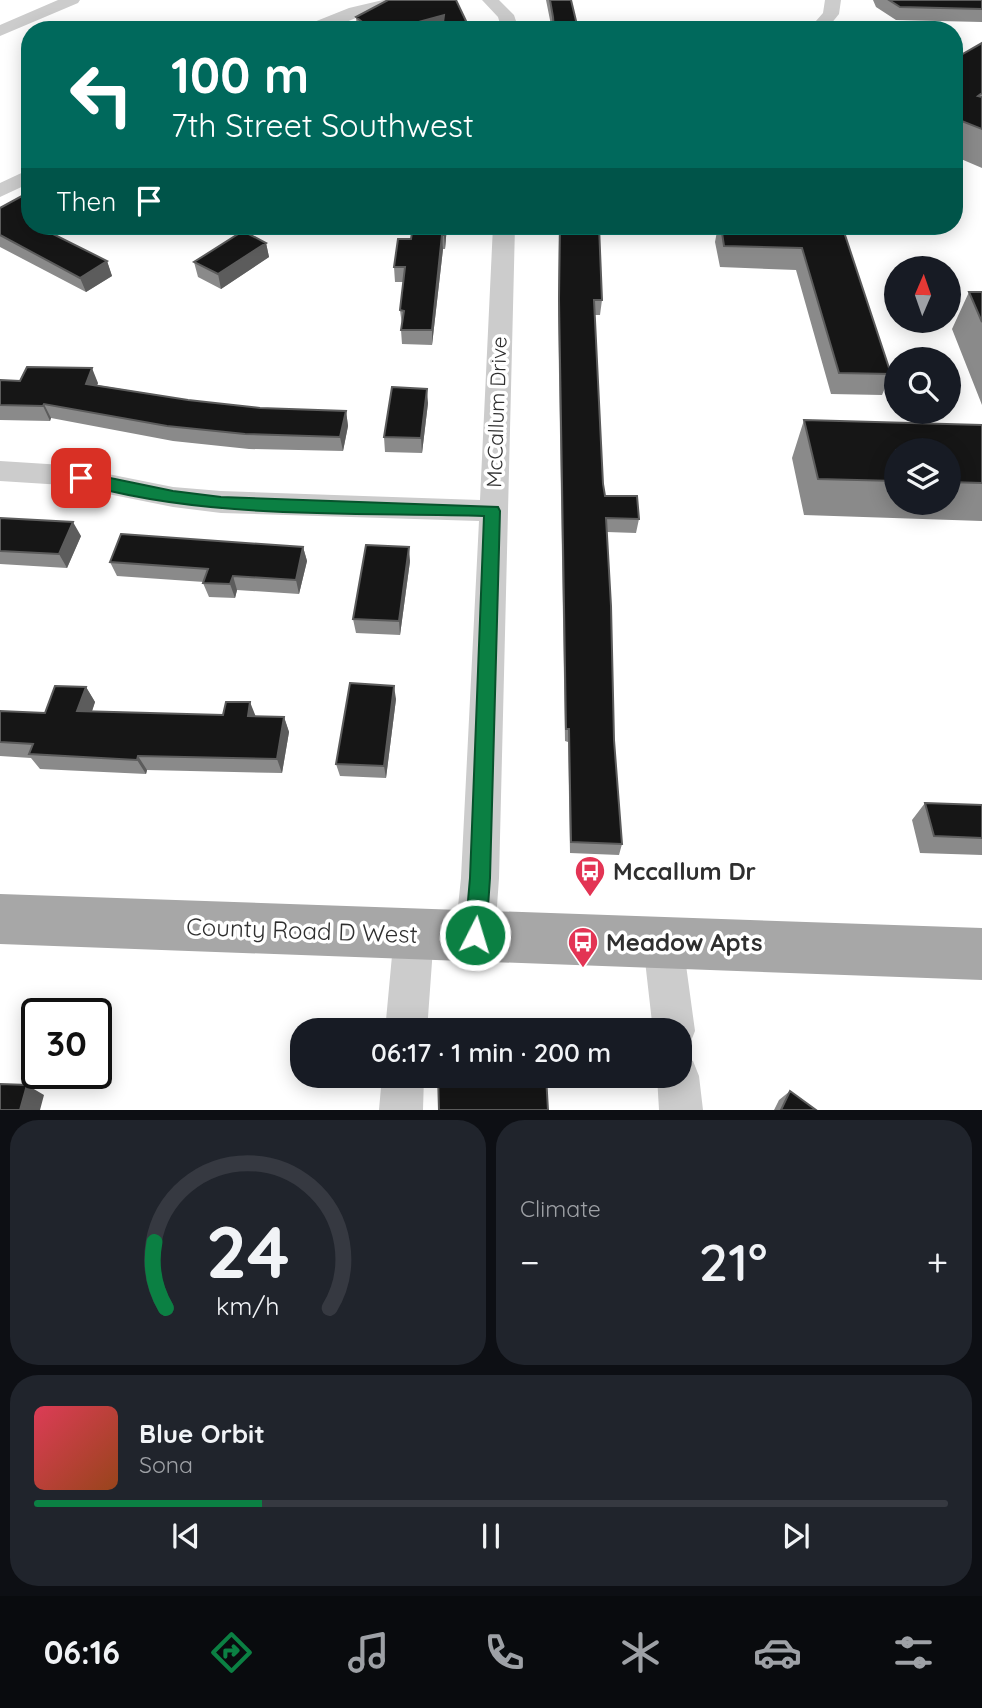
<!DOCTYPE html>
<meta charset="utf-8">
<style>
:root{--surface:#171b24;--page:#20242c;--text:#f1f3f6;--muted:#9ea1a6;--line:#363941;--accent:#0b8043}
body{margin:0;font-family:Quicksand,sans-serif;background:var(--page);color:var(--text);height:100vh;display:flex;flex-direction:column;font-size:26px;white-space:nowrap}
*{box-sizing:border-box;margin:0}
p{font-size:23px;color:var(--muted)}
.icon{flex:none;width:38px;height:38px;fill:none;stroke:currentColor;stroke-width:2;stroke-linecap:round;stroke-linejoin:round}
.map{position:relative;height:1110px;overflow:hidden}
.details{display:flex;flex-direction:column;gap:10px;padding:10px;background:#0d0f14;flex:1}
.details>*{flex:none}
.banner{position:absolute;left:21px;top:21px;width:942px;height:214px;border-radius:28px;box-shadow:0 4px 18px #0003;background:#00695c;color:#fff;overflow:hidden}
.needle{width:46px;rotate:2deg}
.controls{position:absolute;left:884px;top:256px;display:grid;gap:14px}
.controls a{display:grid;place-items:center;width:77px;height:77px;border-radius:50%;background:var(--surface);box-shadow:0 4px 18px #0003;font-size:35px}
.speed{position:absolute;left:21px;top:998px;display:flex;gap:14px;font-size:35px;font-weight:700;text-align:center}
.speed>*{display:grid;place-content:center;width:91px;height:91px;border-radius:50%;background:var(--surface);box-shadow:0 4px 18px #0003;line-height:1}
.speed .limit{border:4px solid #111;border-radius:10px;background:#fff;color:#111}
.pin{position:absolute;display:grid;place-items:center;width:60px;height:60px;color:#fff;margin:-30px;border-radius:14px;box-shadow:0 4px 10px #0006}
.me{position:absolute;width:77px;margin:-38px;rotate:5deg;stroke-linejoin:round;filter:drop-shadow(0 0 5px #0008)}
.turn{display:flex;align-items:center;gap:24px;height:147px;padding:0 35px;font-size:32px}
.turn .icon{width:91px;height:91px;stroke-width:2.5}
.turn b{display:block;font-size:49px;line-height:60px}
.then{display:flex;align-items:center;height:66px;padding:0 35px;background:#0003;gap:14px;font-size:26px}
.big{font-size:52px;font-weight:600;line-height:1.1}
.details .widget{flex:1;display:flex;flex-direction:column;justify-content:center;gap:10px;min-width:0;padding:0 24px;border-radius:28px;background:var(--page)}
.details .dial{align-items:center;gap:0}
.dial svg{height:182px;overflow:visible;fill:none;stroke:var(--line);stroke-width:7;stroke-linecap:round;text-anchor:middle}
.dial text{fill:var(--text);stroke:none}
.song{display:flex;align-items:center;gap:21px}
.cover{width:84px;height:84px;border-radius:10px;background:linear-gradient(135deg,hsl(350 70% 55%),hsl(20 70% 35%))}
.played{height:7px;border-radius:4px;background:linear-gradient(90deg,var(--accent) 25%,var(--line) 25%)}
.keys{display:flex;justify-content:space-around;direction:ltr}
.heat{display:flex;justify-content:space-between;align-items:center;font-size:38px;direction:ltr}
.details .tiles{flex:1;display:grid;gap:10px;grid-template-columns:1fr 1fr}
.widget:last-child{grid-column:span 2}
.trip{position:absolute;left:290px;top:1018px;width:402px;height:70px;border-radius:28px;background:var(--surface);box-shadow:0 4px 18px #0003;font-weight:600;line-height:70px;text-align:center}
.tab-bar{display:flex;height:112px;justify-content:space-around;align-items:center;background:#090b0e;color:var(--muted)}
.tab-bar .icon{width:49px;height:49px}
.tab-bar .on{color:var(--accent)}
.tab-bar b{font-size:32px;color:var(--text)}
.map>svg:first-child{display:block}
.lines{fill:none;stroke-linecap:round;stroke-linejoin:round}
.minor{fill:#ccc;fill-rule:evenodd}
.major{fill:#a7a7a7;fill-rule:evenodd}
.wall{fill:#8a8a8a;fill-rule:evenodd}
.shaded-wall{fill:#5c5c5c}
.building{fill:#161616;stroke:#5c5c5c;stroke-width:2}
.route{fill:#0b8043;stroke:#07532c;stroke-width:2}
.labels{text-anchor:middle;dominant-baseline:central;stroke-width:7;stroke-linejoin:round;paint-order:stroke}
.street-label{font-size:21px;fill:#2f2f2f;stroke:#fff}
.near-poi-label{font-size:24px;font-weight:bold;fill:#2f2f2f;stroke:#fff;text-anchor:start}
.near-street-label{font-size:24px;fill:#2f2f2f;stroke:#fff}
</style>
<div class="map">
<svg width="982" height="1110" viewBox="0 0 982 1110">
<rect width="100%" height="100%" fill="#fff"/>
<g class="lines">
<path class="minor" d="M58 0H80L78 3 0 36V25Z
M383 0H411L409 3 361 16 326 30H302L304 26 349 8Z
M482 0H499L514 15 519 30H502L498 17Z
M825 0H841L839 14 826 30H808L823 13Z
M30 169V183L0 197V183Z
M151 226H178L180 229 177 234C167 236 157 235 151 226Z
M493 226H515L499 878 495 935 489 949 475 955 461 949 455 935 461 878 479 521 221 513 173 507 63 485 0 481V461L63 465 173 487 221 491 480 500Z
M414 914 428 920 434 934 427 1031H385L394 934 400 920Z
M663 923 677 929 683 943 695 1031 689 1046 681 1049V1031H653L643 943 649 929Z
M681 1056 693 1061 699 1076 703 1110H659L657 1076H681Z
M382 1076H424L423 1110H379Z"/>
<path class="major" d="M0 894 982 928V980L0 944Z"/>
</g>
<path class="wall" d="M546 0H571L577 25 591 30H552Z
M873 0H982V22L896 20 876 7Z
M356 17 442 29 438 30H357Z
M982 43V168L954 156V59Z
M0 208 57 226 48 231 107 261 112 276 86 292 0 247Z
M413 226H447L445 249H443L432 345 402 344 401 330 402 325 400 310 403 282H395L394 267 411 239Z
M559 226H599L602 300 600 315H595L603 484 605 496 639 519 636 533 607 532 614 740 622 844 619 855 570 853 568 742 565 741 558 314Z
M718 226H842L891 374 882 395 831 394 796 270 720 267 715 242Z
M266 243 269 257 221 289 198 277 194 262Z
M969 292H982V405L952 329Z
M0 380 98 383 97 385 188 400 260 408 346 411 348 426 343 451 249 449 173 441 51 418 50 421 0 420Z
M428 403 422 453 385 452 384 437Z
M804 420 982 425V521L804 515 792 458ZM896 450H948V502H896Z
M0 518 81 536 67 568 0 564Z
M303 547 307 561 299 594 237 590 235 598 209 597 203 583 204 582 117 576 110 562Z
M410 561 400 635 356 633 353 619Z
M86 687 95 702 92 711 284 717 289 732 282 773 147 770 146 774 40 769 31 758 0 756V711L45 713Z
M396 699 386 778 340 776 336 764Z
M925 803 982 805V855L920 853 912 820Z
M790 1091 816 1110H774L779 1100Z"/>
<path class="shaded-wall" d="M444 15 445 28 438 30H389Z
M33 226H57L37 237Z
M445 226H447L445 249 444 235Z
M442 235 443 249 432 345V330Z
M266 243 269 257 221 289 218 274Z
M107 261 112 276 86 292 80 278Z
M92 368 98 383 92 398 86 384Z
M427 389 428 403 422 453 421 438Z
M44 404 51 418 50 421 43 406Z
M346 411 348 426 343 451 340 437Z
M73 522 81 536 67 568 59 554Z
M303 547 307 561 299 594 296 580Z
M409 547 410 561 400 635 399 621Z
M233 576 237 590 235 598 230 584Z
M394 686 396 699 386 778 384 766Z
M86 687 95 702 87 726 77 711Z
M250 702 256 717 248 716Z
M284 717 289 732 282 773 277 759Z
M138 756 147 770 146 774 137 760Z
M27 1085 44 1095 40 1110H20Z"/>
<path class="building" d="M388 0H456L466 21 465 30H442L444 15 389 30H372L356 17Z
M550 0H571L577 25H590L591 30H554L553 17Z
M889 0H982V9L900 7Z
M801 27 808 30H796Z
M982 43V93L978 96 982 97V129L954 118V59Z
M22 196 30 200V226H37L107 261 80 278 0 235V208Z
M413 226H445L444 235H442L432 330H401L404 311 400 310 405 267H394L398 239H411Z
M560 226H599L602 300H594L603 484 605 496H637L639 519 606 518 611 606 614 740 622 844 571 842 569 729H566L559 299Z
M721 226H842L891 374 839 373 802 248 724 246Z
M243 231 266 243 218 274 194 262Z
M969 292H982V322Z
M27 367 92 368 86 384 188 400 260 408 346 411 340 437 245 434 167 426 44 404 43 406 0 405V380L20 381Z
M392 387 427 389 421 438 384 437Z
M804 420 982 425V483L948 482V450H896V481L818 479Z
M0 518 73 522 59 554 0 551Z
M121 534 303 547 296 580 233 576 230 584 203 583 208 569 110 562Z
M366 545 409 547 399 621 353 619Z
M350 683 394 686 384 766 336 764Z
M55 686 86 687 77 711 223 715 226 702H250L248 716 284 717 277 759 138 756 137 760 29 754 33 744 0 742V711L45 713Z
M925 803 982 805V838L934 836Z
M438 1076H546L548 1110H439Z
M0 1084 27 1085 20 1110H0Z
M790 1091 816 1110H781Z"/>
<path class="route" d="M81 472 173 491 221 497 498 507 500 511 490 878 486 935 483 942 475 945 468 942 465 935 470 878 484 516C353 512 202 520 76 482L74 478Z"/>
<defs>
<g id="bus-pin" transform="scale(1.575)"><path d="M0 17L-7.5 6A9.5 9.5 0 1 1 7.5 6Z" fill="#e33454" stroke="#fff"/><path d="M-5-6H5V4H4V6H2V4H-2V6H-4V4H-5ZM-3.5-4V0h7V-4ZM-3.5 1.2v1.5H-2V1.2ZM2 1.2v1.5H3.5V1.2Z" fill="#fff"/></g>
</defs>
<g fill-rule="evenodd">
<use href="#bus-pin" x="590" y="871"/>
<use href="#bus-pin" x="583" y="942"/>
</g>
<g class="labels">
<g class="street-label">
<text transform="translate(496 412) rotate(-88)">McCallum Drive</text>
</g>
<g class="near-poi-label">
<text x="613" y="871">Mccallum Dr</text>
<text x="606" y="942">Meadow Apts</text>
</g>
<g class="near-street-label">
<text transform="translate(302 930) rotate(2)">County Road D West</text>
</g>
</g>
</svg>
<div class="controls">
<a><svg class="needle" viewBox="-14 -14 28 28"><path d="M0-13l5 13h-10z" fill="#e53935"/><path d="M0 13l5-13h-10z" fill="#9ea1a6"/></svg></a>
<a><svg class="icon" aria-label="search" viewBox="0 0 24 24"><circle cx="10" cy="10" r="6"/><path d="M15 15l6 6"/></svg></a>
<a><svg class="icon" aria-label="layers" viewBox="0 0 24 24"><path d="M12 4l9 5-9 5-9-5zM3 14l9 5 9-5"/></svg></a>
</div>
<div class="speed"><div class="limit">30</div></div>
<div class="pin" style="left:81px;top:478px;background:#d93025"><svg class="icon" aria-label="arrive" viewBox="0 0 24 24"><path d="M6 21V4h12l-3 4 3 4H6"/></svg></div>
<svg class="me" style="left:475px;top:935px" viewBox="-20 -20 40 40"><circle r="17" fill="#0b8043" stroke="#fff" stroke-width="3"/><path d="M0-11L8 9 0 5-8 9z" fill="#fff"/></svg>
<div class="trip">06:17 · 1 min · 200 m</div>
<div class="banner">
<div class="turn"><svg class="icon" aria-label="left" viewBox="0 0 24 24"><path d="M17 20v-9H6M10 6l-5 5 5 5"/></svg><div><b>100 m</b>7th Street Southwest</div></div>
<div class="then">Then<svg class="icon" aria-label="arrive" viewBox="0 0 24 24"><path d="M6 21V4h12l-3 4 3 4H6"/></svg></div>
</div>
</div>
<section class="details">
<div class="tiles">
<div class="widget dial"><svg viewBox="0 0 100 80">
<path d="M14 69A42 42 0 1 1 86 69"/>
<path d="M14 69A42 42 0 0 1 9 40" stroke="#0b8043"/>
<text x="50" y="56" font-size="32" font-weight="700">24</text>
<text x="50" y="72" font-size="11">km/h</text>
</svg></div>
<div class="widget"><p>Climate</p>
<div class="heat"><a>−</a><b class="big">21°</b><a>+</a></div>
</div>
<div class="widget">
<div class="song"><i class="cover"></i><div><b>Blue Orbit</b><p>Sona</p></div></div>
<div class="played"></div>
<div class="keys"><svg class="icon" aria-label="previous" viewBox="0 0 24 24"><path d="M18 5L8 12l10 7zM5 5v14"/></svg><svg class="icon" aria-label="pause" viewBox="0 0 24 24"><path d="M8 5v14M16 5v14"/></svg><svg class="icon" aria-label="next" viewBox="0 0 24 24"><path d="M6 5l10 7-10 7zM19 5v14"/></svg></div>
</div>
</div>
</section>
<nav class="tab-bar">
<b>06:16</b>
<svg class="icon on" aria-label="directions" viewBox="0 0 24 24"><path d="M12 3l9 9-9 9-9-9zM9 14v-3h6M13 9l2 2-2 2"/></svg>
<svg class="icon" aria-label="music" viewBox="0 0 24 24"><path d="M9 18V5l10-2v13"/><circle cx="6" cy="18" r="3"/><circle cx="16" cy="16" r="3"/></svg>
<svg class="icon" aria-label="phone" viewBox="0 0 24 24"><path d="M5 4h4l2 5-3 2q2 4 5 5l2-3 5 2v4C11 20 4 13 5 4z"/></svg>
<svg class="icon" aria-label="climate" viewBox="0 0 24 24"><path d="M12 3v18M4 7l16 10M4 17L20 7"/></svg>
<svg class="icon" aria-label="car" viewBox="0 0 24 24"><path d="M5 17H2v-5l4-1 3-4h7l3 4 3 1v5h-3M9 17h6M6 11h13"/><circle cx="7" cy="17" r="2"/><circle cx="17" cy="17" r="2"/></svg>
<svg class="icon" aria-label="filters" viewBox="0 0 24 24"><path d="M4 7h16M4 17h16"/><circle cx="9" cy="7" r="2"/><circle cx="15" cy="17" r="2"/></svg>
</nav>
